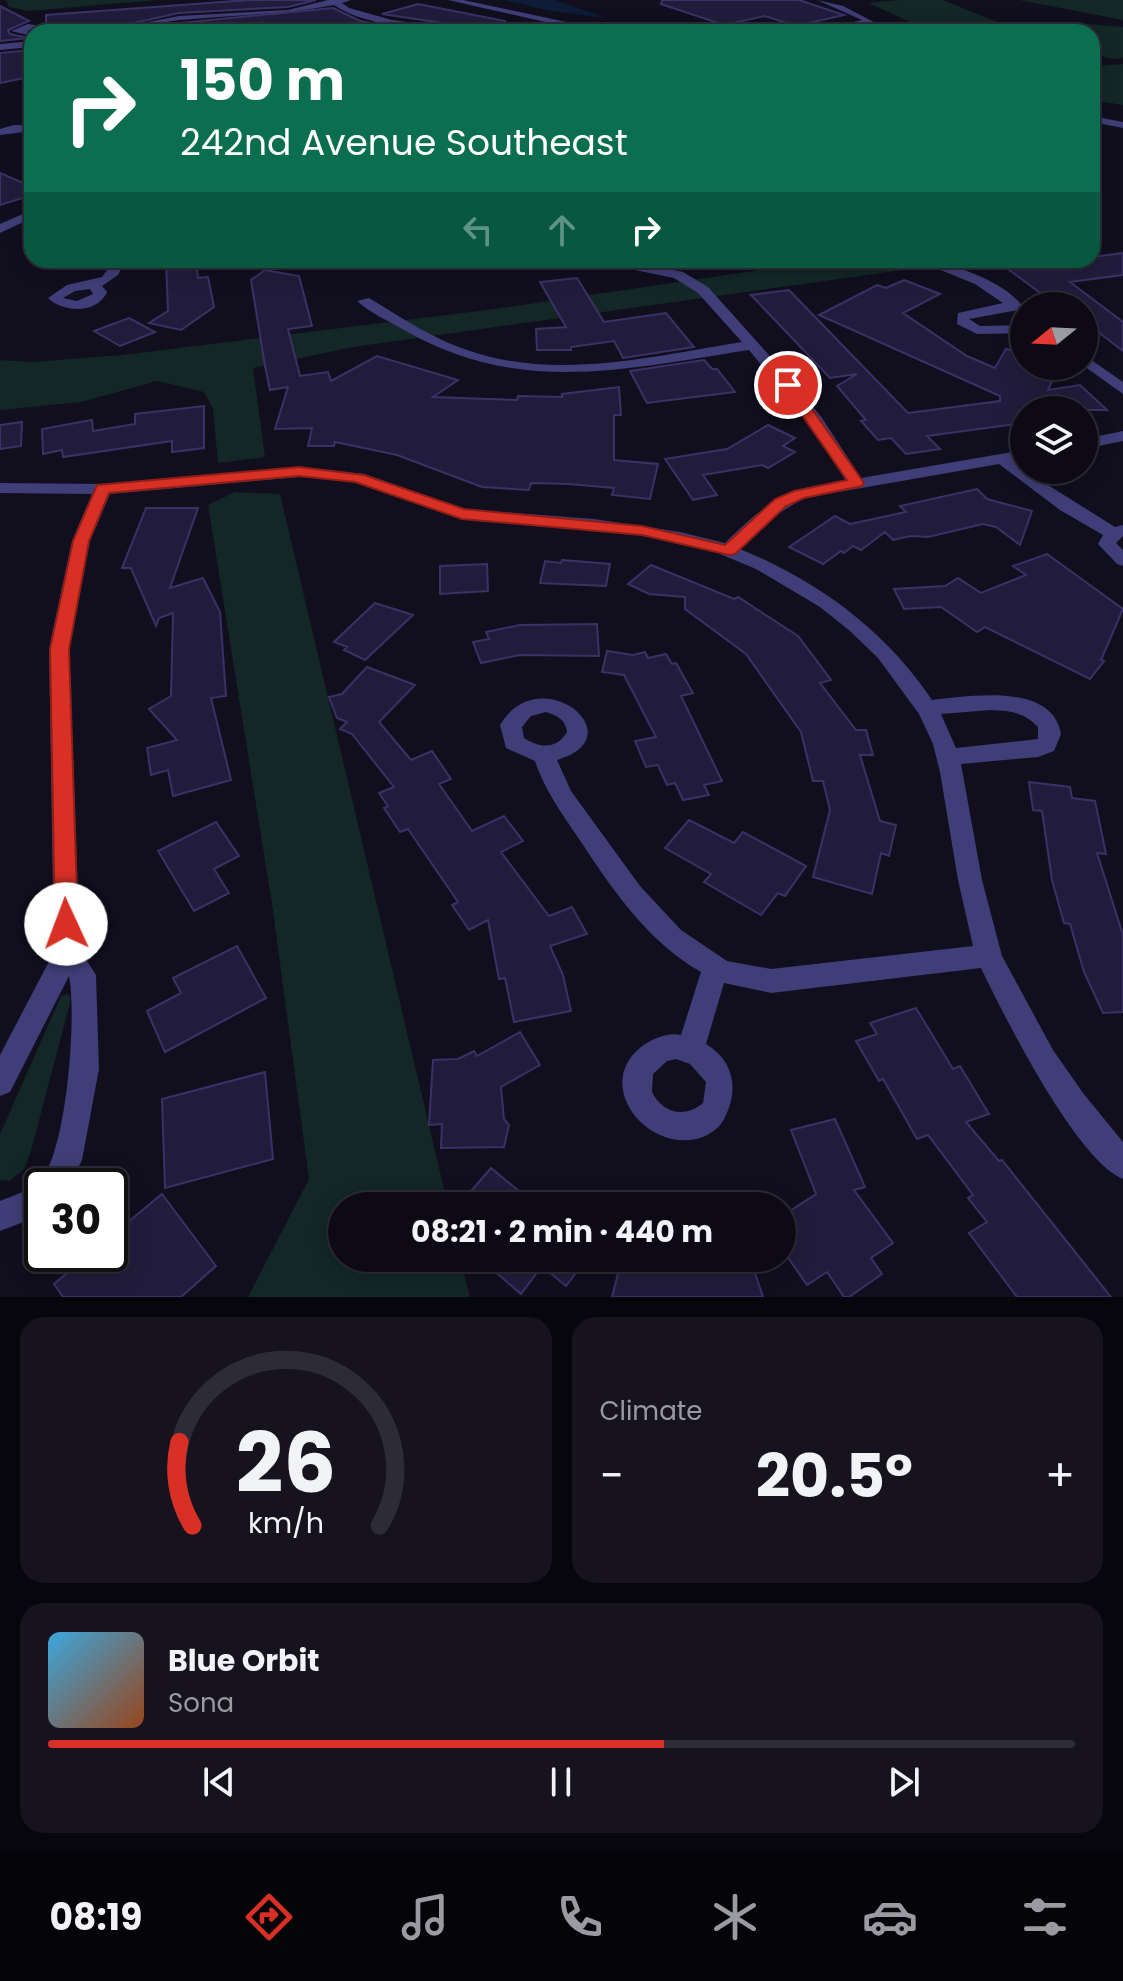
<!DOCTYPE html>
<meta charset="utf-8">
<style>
:root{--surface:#0d0a16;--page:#16131f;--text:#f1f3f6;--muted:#9a9aa1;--line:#2d2b35;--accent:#d93025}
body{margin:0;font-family:Poppins,sans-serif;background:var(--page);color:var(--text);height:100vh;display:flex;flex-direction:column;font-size:30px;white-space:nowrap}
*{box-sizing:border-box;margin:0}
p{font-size:26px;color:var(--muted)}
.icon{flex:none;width:44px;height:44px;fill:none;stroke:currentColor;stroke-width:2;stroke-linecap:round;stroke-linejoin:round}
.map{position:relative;height:1297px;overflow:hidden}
.panel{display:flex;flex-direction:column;gap:20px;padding:20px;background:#07060c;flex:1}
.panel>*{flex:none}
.top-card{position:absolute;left:24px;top:24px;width:1076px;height:244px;border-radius:24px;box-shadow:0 4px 20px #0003,0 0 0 2px var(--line);background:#0b6e4f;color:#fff;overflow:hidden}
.needle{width:52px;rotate:252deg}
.fabs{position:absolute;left:1010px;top:292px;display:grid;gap:16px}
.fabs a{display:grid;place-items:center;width:88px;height:88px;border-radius:50%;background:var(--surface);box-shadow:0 4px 20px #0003,0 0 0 2px var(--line);font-size:40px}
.speed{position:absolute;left:24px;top:1168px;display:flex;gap:16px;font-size:40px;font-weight:700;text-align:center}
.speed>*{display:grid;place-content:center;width:104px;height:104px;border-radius:50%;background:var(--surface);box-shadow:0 4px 20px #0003,0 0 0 2px var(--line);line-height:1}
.speed .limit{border:4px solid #111;border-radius:12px;background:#fff;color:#111}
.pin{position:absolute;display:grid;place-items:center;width:68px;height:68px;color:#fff;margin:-34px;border:4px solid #fff;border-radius:50%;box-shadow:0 2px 8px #0007}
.me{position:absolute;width:88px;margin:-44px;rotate:358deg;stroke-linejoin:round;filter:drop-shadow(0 0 6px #0008)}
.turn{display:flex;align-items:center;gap:28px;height:168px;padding:0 24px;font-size:36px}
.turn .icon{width:104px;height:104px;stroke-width:2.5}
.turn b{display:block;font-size:56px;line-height:68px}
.lanes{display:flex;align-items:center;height:76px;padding:0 24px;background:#0003;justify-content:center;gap:40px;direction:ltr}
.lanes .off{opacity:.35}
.big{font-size:60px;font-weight:700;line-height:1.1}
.panel .widget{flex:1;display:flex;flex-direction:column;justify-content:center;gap:12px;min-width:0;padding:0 28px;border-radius:24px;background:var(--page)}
.panel .dial{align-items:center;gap:0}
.dial svg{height:208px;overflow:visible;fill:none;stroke:var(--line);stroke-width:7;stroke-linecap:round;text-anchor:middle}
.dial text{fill:var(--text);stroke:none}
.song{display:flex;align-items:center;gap:24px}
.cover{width:96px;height:96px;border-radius:12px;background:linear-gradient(135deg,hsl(200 70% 55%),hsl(20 70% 35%))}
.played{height:8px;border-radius:4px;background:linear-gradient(90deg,var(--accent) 60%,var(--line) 60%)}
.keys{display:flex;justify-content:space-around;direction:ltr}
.heat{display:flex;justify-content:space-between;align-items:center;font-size:44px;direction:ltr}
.panel .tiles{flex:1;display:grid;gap:20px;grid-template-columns:1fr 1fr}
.widget:last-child{grid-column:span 2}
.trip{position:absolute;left:328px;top:1192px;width:468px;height:80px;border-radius:40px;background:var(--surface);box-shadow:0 4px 20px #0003,0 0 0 2px var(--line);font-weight:700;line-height:80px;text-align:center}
.tabs{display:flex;height:128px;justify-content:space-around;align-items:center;background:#050409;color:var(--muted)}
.tabs .icon{width:56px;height:56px}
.tabs .current{color:var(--accent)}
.tabs b{font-size:36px;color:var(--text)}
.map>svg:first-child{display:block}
.green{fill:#122726}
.water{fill:#0e1d37}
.building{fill:#221c3c;stroke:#3b3166;stroke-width:2}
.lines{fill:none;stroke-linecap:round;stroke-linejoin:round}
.service{fill:#3f3e78;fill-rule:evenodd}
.minor{fill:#3f3e78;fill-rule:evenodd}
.tertiary{fill:#3f3e78;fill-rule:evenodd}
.route{fill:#d93025;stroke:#8d1f18;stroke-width:2}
</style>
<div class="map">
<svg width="1123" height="1297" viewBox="0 0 1123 1297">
<rect width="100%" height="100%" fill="#110e1e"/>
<path class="green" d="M6 0H159L28 11 9 7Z
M898 0H943L1022 32H933L868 3Z
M1019 0H1123V20Z
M1089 24 1123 27V58L1112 59 1092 54V32H1059L1050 26Z
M1123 64V105L1092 100V66Z
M828 260H906L924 267 353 347 253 368 265 457 218 463 213 409 204 392 157 381 81 402 0 410V360L32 362 122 355 487 310Z
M235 492 280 494 448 1206H342V1258H460L470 1297H248L309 1179 272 904 208 505Z
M68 994 71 999 31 1151 24 1169 10 1181 0 1180V1134L61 996Z"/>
<path class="water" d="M505 0H555L606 18 551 11Z"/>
<path class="building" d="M249 0H316L288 7 179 13 92 32H52L54 26 46 24V15Z
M662 0H799L844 15 796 26 765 16 724 25 661 4Z
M418 4 505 21 504 32 382 14Z
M0 6 29 21 8 30 10 34 29 38 0 41Z
M333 8 360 21 421 32H127L180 23Z
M32 50V72L24 78 0 83V53Z
M0 173 32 187V195L0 205Z
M1123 253V275L1070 282 1123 322V351L1084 321V306H1064L1049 294 1043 295 996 260H1092V257Z
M196 260 198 278 208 277 214 307 181 330 149 323 168 311 166 262Z
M265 270 299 276 312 326 288 329 300 376 328 372 331 381 377 356 458 380 433 397 517 400 518 396 562 397V394L619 387 621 415H614V460L658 464 650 499 612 495 614 488 569 484 531 483 529 490 482 487 397 455 335 442 334 446H308L312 428 275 429 288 387 270 390 265 366 251 280Z
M577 278 604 322 666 313 694 347 623 358 614 341 571 347V350H537L536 329 566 327 540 282Z
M904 280 940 294 903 313 967 356 995 368 1006 349 1024 353V366H1059L1048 390 1080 385 1107 410H1024V423L927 436 940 449 906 454 891 438 878 440 861 421 866 420 837 386 857 374 830 378 751 295 789 290 908 413 1000 401V396L819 315 877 285 886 288Z
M129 318 155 332 120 346 94 331Z
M704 360 712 369H717L735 392 647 403 630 371Z
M204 406V448L172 452V441L63 457 62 450 43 454 42 429 92 420 93 431 135 424V414Z
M22 422 21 446 0 449V425Z
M768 425 795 438 783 446 795 452 768 468 762 465 703 475 717 495 693 500 665 459 727 449Z
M977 489 987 499 1032 511 1020 545 996 527 983 524 928 537 911 536 893 540 885 532 861 550 853 546 844 553 841 551 823 564 789 547 835 516 850 524 906 512 900 506Z
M146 508H198L170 588 203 578 220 612 226 696 211 698 231 780 173 796 168 770 151 775 147 748 177 740 149 709 171 696 173 613 159 618 156 626 131 568H122Z
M1047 554 1123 609 1101 660 1104 661 1090 679 985 627 977 632 941 607 904 609 894 589 945 586 958 578 981 593 1026 575 1013 566Z
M562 560 610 564 606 586 540 583 545 561 561 563Z
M487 564 488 591 440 594V566Z
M651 565 734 599 738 597 798 636 831 680 820 683 856 730H866L873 755H860L880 821 896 825 889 856 881 853 872 894 813 877 830 810 823 781H813L801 732 746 654 685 609V597L649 594 628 584Z
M375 603 413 615 365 660 344 650 347 647 334 642Z
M597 624 599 656 520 655 481 663 473 642 489 639 486 632 520 625Z
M607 651 633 655 645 652 648 658 666 654 672 664 676 663 693 693 681 696 722 781 704 785 709 795 683 800 675 783 667 785 658 765 646 767 635 741 656 737 624 675 602 672Z
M367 667 415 685 379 722 411 760 432 751 451 779 439 784 472 831 504 816 523 841 501 852 549 916 572 907 587 934 550 946 563 975 571 1011 514 1022 505 978 499 979 488 920 469 930 452 905 458 902 408 829 400 832 384 808 388 806 379 793 394 787 352 734 340 729 347 722 337 718 329 697 342 694Z
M1029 782 1070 787 1072 798 1095 801 1106 854 1097 853 1123 935V1012L1103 1013 1084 972 1070 924 1064 923 1052 880 1042 811 1033 810Z
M689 820 734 843 743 832 806 866 785 896 778 893 761 915 704 882 711 874 665 848Z
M216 822 239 856 214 869 229 893 194 911 158 851Z
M237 946 266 998 165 1052 147 1011 181 993 173 978Z
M916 1008 953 1069 960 1066 989 1114 966 1122 999 1161 1002 1160 1111 1297H1017L969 1233 987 1222 968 1198 973 1195 928 1135 917 1139 883 1079 879 1081 856 1041 877 1034 870 1023Z
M520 1032 540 1065 501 1087 504 1119 509 1125 504 1147 441 1148 442 1124 429 1125 433 1060 458 1059 474 1051 477 1056Z
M265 1072 273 1159 165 1188 162 1099Z
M835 1119 865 1187 854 1190 893 1243 871 1258 882 1274 849 1297H844L827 1272 807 1285 782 1249V1216L816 1194 791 1130Z
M491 1168 537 1206H458Z
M162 1194 216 1266 181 1297H63L54 1284 90 1254H110V1237Z
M479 1258H587L566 1286 542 1266 521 1294Z
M622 1258H678L707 1268 750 1258 763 1297H612Z"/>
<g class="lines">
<path class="service" d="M817 0 843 6 893 32C883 32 878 26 869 24 856 21 827 32 811 32L862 20Z
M706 28 719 31 720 32 704 31Z"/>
<path class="minor" d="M328 0H351L342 3 349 8 392 20 485 32C444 32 368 29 334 5 283 15 232 15 180 20 152 23 124 32 95 32L179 16 288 10Z
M28 24 52 28 47 32 24 30 34 32 32 36 11 31Z
M32 41V47L0 50V44Z
M14 125H32V131L0 135V129Z
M32 210V218L0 233V224Z
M114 260H126L118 275 102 286 107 292C98 314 63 313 48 298L67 285 102 277ZM90 289 93 294 77 301 63 298 75 291Z
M624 260 683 272 708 287 793 382 822 418 861 478 1024 450V460L1016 461 1024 470 1115 527 1123 525V536L1116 543 1123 550V566L1117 564 1098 544 1103 535 1060 510 999 464 804 498 776 515 740 549C818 581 885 630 932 700 970 696 1052 682 1061 734L1054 751 1038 757 961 764 982 880 1002 956 1053 1050 1083 1093 1123 1142V1179C1076 1160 1004 1016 981 968L771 993 724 983 706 1044C734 1061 739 1089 725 1117 721 1127 712 1133 703 1137 649 1156 592 1086 641 1047 651 1039 669 1032 681 1035L701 972C646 941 611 887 577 836 561 812 544 789 535 761L506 748 500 725C540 658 637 737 557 760L571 791 640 886 681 930 727 961 771 969 973 946 958 880 940 772 933 744 919 714 878 658 850 631 820 607 756 569 708 549 663 539 594 529 461 519 366 485 336 479 299 477 110 494 90 541 69 649 80 950 96 975 99 1069 82 1160 69 1186H42V1215L0 1231V1201C12 1196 29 1191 39 1182 67 1156 77 1013 69 976L10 1092 0 1096V1055L54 952 49 649 72 541 92 494 0 493V483L103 484 299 467 365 474 462 509 594 519 680 532 725 543C771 498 783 492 846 481L809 423 749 350C626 369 518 396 404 330 389 321 370 313 357 301L369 298C402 318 436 341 473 352 560 380 654 356 742 342L698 293 674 278 620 267 618 264ZM991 710C1010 711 1024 712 1038 727V739L956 748 941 714ZM546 712C558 716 565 719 567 732 556 750 540 748 524 738L522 727 531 716ZM676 1059 690 1064 706 1082 703 1103C685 1118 663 1114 652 1092L653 1074 667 1061Z
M916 260C946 260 1009 282 1024 309L969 319 980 326 1024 325V333L977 334 957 324 958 313 1003 303 975 284Z
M1084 355 1123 382V394L1084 366Z
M1123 431V441L1084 449V439Z"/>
<path class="tertiary" d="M448 0H463L585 26 588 23 627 32H589Z
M1092 116 1123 122V128L1092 122Z"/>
</g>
<path class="route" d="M788 381 793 382 864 483 862 486 804 498 786 506 735 554 729 555 642 535 462 519 355 482 299 476 109 493 89 541 69 649 78 924 74 931 66 934 58 931 55 924 50 649 73 541 97 485 299 467 364 475 464 509 642 526 725 545 775 499 794 491 847 480 781 385Z"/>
</svg>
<div class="fabs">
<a><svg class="needle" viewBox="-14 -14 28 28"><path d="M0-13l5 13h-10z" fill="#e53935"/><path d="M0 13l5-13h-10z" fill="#9a9aa1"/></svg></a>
<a><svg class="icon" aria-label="layers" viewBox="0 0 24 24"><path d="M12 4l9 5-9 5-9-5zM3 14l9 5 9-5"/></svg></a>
</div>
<div class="speed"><div class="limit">30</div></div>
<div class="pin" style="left:788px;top:385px;background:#d93025"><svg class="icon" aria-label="arrive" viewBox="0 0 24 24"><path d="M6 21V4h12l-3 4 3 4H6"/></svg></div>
<svg class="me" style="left:66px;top:924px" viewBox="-20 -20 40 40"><circle r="19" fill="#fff"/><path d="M0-13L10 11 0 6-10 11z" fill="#d93025"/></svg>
<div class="trip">08:21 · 2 min · 440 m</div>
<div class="top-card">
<div class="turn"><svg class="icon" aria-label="right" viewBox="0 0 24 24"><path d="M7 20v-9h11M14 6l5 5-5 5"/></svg><div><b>150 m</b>242nd Avenue Southeast</div></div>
<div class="lanes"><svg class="icon off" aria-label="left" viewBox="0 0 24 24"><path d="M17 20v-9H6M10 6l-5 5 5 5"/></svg><svg class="icon off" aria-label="ahead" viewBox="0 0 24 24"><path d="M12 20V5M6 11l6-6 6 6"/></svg><svg class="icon" aria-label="right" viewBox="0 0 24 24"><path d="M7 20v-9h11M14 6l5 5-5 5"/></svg></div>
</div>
</div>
<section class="panel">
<div class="tiles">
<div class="widget dial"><svg viewBox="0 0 100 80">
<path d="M14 69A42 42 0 1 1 86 69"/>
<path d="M14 69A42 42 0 0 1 9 37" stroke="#d93025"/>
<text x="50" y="56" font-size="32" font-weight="700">26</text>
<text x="50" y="72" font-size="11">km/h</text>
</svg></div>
<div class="widget"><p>Climate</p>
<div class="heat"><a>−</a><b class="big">20.5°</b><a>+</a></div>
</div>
<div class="widget">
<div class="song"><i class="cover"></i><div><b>Blue Orbit</b><p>Sona</p></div></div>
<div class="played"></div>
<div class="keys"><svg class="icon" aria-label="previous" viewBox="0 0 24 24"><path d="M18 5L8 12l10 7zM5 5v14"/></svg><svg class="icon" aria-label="pause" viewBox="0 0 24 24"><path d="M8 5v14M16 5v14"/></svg><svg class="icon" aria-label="next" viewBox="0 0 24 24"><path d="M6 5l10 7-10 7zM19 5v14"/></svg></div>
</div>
</div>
</section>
<nav class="tabs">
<b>08:19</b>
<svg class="icon current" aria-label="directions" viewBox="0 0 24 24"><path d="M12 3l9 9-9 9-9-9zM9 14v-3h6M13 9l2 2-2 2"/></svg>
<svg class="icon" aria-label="music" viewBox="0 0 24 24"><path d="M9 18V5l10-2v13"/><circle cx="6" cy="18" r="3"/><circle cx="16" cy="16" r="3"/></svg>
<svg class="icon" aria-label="phone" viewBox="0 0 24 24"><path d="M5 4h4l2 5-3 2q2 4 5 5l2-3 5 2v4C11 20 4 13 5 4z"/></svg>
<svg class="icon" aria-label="climate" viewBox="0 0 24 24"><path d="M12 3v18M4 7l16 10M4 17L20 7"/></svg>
<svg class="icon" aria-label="car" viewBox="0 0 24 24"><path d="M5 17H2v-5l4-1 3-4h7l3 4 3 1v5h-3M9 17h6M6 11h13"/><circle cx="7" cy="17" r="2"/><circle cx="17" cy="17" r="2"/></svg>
<svg class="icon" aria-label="filters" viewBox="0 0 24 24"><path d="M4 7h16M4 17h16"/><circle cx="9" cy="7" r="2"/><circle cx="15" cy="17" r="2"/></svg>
</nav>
